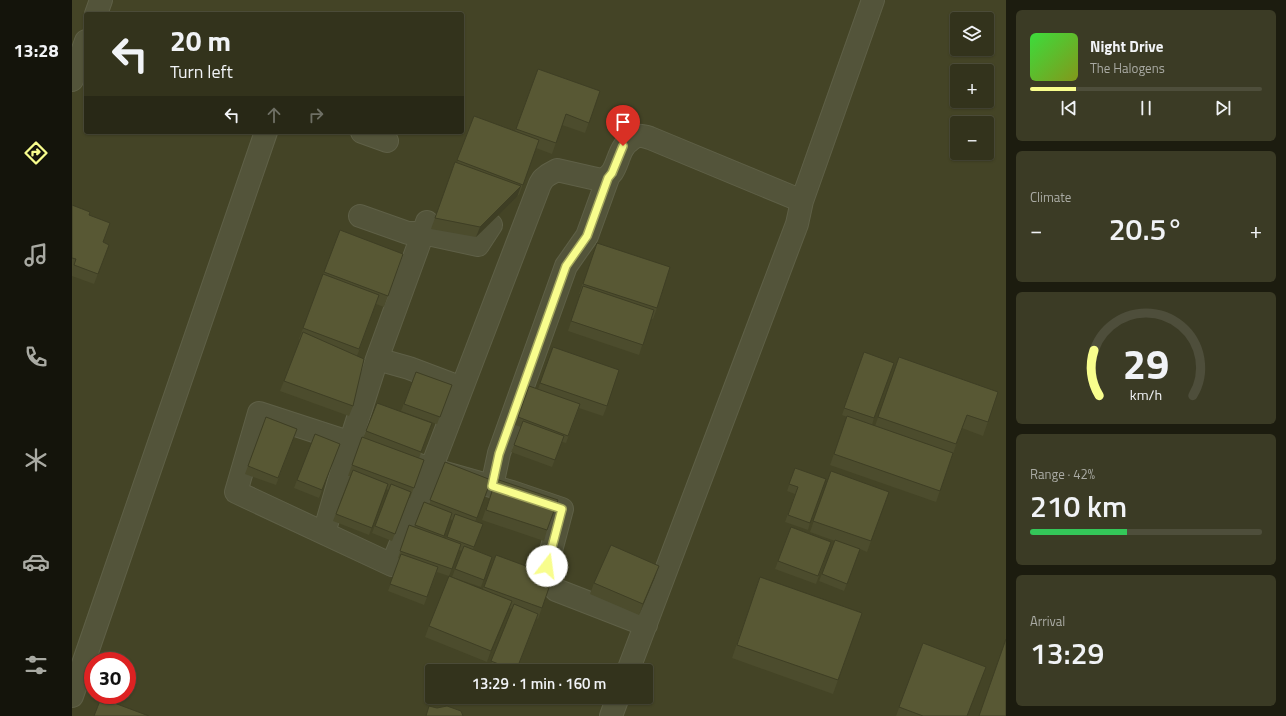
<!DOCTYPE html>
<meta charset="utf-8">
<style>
:root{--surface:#33331c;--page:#3b3b25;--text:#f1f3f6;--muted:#a9aaa3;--line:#4e4e3b;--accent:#f8fd8d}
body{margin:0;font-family:"Titillium Web",sans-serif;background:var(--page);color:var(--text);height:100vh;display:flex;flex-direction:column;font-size:15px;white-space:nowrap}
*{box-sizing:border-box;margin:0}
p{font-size:13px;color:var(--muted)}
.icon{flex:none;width:22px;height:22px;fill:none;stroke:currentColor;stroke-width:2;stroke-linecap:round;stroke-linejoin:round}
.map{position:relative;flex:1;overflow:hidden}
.sheet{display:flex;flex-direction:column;gap:10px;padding:10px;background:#1c1c0f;width:280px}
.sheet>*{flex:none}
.guide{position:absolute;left:12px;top:12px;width:380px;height:122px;border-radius:4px;box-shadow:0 1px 3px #0004,0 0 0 1px var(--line);background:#33331c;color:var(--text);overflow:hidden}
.fabs{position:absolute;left:878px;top:12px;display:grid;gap:8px}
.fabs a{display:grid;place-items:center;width:44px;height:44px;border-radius:4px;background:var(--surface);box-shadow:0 1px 3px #0004,0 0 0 1px var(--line);font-size:20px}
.speed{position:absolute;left:12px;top:652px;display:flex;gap:8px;font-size:20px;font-weight:700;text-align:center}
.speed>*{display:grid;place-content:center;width:52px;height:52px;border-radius:50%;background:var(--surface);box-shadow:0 1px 3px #0004,0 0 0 1px var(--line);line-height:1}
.speed .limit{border:6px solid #d22;background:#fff;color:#111}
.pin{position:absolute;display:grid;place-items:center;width:34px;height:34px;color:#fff;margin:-41px -17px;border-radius:50% 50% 50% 0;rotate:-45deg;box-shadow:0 0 4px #0007}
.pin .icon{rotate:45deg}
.me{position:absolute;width:44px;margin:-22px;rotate:15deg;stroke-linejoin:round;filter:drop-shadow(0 0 3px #0008)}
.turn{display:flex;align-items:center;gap:14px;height:84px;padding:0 20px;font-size:18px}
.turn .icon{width:52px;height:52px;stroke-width:2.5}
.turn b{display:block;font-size:28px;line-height:34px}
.lanes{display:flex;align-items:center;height:38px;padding:0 20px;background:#0003;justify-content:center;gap:20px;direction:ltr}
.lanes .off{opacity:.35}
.big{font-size:30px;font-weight:600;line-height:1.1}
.sheet .card{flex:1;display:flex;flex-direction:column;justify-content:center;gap:6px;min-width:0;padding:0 14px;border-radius:6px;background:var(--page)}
.sheet .dial{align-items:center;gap:0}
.dial svg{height:104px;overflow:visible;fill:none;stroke:var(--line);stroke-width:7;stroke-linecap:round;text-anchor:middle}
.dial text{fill:var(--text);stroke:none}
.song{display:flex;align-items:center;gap:12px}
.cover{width:48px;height:48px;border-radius:6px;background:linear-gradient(135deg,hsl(120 70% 55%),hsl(70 70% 35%))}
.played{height:4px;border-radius:2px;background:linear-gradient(90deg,var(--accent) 20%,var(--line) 20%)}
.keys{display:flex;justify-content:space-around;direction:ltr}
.heat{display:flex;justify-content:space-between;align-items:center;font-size:22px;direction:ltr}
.charge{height:6px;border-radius:3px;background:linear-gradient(90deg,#34c759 42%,var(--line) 0)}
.trip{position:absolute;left:353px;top:664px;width:228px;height:40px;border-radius:4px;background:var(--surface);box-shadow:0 1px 3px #0004,0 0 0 1px var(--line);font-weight:600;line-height:40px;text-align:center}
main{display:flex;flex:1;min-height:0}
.menu{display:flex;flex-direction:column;width:72px;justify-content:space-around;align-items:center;background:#14140b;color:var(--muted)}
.menu .icon{width:28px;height:28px}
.menu .on{color:var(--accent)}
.menu b{font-size:18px;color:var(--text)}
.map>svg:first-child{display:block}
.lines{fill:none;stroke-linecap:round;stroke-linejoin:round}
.minor-casing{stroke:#5f6047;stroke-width:24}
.minor{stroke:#53543a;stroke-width:22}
.wall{fill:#4c4c2d;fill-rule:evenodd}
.shaded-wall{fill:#3e3e24}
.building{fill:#585834;stroke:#3e3e24}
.route-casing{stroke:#a1a45c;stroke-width:10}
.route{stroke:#f8fd8d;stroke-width:7}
</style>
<main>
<nav class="menu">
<b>13:28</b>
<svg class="icon on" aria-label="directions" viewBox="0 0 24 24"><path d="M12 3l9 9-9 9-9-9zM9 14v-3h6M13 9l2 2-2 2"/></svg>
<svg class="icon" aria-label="music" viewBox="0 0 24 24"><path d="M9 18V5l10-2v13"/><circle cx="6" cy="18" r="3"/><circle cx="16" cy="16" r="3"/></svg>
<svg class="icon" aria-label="phone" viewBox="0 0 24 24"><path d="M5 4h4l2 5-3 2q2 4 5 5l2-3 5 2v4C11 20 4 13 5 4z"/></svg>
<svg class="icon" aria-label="climate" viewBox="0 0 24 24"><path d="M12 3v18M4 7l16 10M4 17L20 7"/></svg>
<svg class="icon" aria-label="car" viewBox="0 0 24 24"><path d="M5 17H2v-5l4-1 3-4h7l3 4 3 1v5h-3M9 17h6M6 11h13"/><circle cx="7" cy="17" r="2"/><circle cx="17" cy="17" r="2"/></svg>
<svg class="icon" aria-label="filters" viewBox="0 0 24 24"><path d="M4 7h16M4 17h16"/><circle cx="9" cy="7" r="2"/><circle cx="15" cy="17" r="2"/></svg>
</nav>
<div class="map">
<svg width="934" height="716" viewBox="0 0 934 716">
<rect width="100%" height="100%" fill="#444426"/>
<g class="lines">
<g class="minor-casing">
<path id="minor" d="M24 14 29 0
M0 80 14 41
M290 132 315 141
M288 216 336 233H351L406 245 419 225
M305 359 337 368 390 388
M420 486 427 453 494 266 515 236 536 178
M252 533 278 443 305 359 355 222
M574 625 484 590 476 580 475 566 490 509 440 492 359 469 187 413 164 492 320 565 359 469 468 184 471 179 476 175 485 170 529 180C549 174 542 150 560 139 562 138 563 136 565 136 569 135 575 137 578 138L730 201
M556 671 725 224 730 201 801 0
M0 696 194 132
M539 716 546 697"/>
</g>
<use href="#minor" class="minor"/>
</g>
<path class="wall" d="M466 69 528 91 513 133 490 125 480 154 464 148 447 195H446L445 197 404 237 359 229 383 162 385 163 402 116 443 131Z
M0 205 17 215 31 242 37 245 22 284 0 276Z
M525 243 585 308 581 319 579 318 567 355 496 331 508 294H507Z
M331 254 312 307 304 304 285 356 281 406 277 416 208 391 228 340 227 339 252 272Z
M481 347 535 406 531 416 507 408 494 443 490 442 480 467 439 452 449 427 443 425 457 386 466 389Z
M792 352 802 418 800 425 803 426 827 357 926 392 911 436 890 428 864 502 758 465 775 417 770 415Z
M344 372 380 385 365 424 329 411Z
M305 403 360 423 347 458 352 460 338 498H337L320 541 300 533 317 490 314 489 297 535 261 521 278 476H276L290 437 291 438Z
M194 417 225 429 204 485 173 474Z
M268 444 247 498 222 488 225 480Z
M373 462 419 480 403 522 411 524 401 549 420 557 409 587 380 577 390 551 387 550 377 576 365 572 352 605 316 591 328 559 326 558 337 525 342 527 352 502 357 504ZM378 519 381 521 374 539 371 538Z
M723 468 738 523 736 530 713 522 723 494 715 491Z
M759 471 817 492 795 552 788 549 772 591 747 581 763 541 738 532Z
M424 479 475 530 472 541 410 520Z
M719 527 759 542 744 584 703 569Z
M424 555 481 576 466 619 465 618 444 671H423L417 669 440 609 437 608 415 662 353 637 357 626 411 589Z
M583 577 567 615 518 594 522 583Z
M688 577 790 613 761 694 660 658Z
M851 643 895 716H824Z"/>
<path class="shaded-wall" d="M449 186 445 197 404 237 408 227Z
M587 566 583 577 567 615 571 604Z
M440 601 436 611 415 662 419 651Z"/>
<path class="building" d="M466 69 528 91 517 123 494 114 484 143 444 129Z
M402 116 467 140 451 185 385 160Z
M383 162 449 186 408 227 363 218Z
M0 205 18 212 17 215 38 223 31 242 37 245 26 274 2 265 4 259 0 258Z
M268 230 331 254 316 296 252 272Z
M525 243 598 267 585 308 511 284Z
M251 274 307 295 287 349 231 328Z
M511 286 582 310 571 345 499 321Z
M231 332 292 359 281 406 212 381Z
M481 347 547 370 535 406 468 383Z
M792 352 822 363 802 418 772 408Z
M827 357 926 392 916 422 895 415 884 444 806 417Z
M344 372 380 385 368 417 332 404Z
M457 386 508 404 496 436 446 417Z
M305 403 360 423 349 452 294 431Z
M775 416 881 453 868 491 762 454Z
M194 417 225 429 206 478 176 466Z
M451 421 492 436 483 460 442 445Z
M243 434 268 444 250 490 225 480Z
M290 437 352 460 342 488 280 465Z
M373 462 419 480 405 518 358 500Z
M723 468 754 479 738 523 716 515 726 487 717 484Z
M281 470 316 484 300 528 264 514Z
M759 471 817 492 799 541 741 521Z
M424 479 486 500 475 530 414 510Z
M319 484 339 492 323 534 303 526Z
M352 502 380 513 372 536 343 525Z
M383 514 411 524 402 547 375 537Z
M337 525 389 544 380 569 328 551Z
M719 527 759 542 746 576 706 561Z
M763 540 788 549 775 584 750 574Z
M539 545 587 566 571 604 522 583Z
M392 546 420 557 412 580 383 569Z
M329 554 366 567 355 597 318 584Z
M424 555 481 576 470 608 412 587Z
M377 576 440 601 419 651 357 626Z
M688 577 790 613 766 680 665 645Z
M442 604 466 614 444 671 419 661Z
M934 639V716H907Z
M851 643 914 667 895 716H851L827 707Z
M29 698 77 716H22Z
M357 706 365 708 375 706 389 711 391 716H354Z"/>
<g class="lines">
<g class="route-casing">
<path id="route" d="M475 566 490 509 420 486 427 454 494 266 515 236 536 178 540 173 551 146"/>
</g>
<use href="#route" class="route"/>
</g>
</svg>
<div class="fabs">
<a><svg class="icon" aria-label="layers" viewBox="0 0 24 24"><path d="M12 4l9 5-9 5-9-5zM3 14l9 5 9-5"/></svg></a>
<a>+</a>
<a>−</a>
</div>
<div class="speed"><div class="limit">30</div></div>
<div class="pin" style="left:551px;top:146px;background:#d93025"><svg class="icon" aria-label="arrive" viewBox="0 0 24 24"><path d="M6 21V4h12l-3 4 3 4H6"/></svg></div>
<svg class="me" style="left:475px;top:566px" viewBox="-20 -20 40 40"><circle r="19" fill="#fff"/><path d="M0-13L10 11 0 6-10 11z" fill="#f8fd8d"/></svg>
<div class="trip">13:29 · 1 min · 160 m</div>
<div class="guide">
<div class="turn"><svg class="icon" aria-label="left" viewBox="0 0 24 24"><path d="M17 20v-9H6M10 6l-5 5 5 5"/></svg><div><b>20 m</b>Turn left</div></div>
<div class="lanes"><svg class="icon" aria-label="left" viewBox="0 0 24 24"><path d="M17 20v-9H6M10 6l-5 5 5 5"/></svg><svg class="icon off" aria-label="ahead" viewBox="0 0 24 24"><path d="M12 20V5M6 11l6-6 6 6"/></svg><svg class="icon off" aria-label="right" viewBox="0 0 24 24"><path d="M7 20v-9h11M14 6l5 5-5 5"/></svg></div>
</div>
</div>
<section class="sheet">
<div class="card">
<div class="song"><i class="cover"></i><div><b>Night Drive</b><p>The Halogens</p></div></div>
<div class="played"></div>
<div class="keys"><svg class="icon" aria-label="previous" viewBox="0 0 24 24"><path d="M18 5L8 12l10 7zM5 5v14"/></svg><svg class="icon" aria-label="pause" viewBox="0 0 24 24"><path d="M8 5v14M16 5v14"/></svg><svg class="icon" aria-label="next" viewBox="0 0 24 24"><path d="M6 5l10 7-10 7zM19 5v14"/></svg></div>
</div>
<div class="card"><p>Climate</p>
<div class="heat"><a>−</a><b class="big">20.5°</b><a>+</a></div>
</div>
<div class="card dial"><svg viewBox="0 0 100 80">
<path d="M14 69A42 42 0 1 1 86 69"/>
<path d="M14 69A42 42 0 0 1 10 34" stroke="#f8fd8d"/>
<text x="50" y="56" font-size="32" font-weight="700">29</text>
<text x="50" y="72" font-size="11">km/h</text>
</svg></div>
<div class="card"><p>Range · 42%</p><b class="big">210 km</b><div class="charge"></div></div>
<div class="card"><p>Arrival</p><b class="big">13:29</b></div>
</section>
</main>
